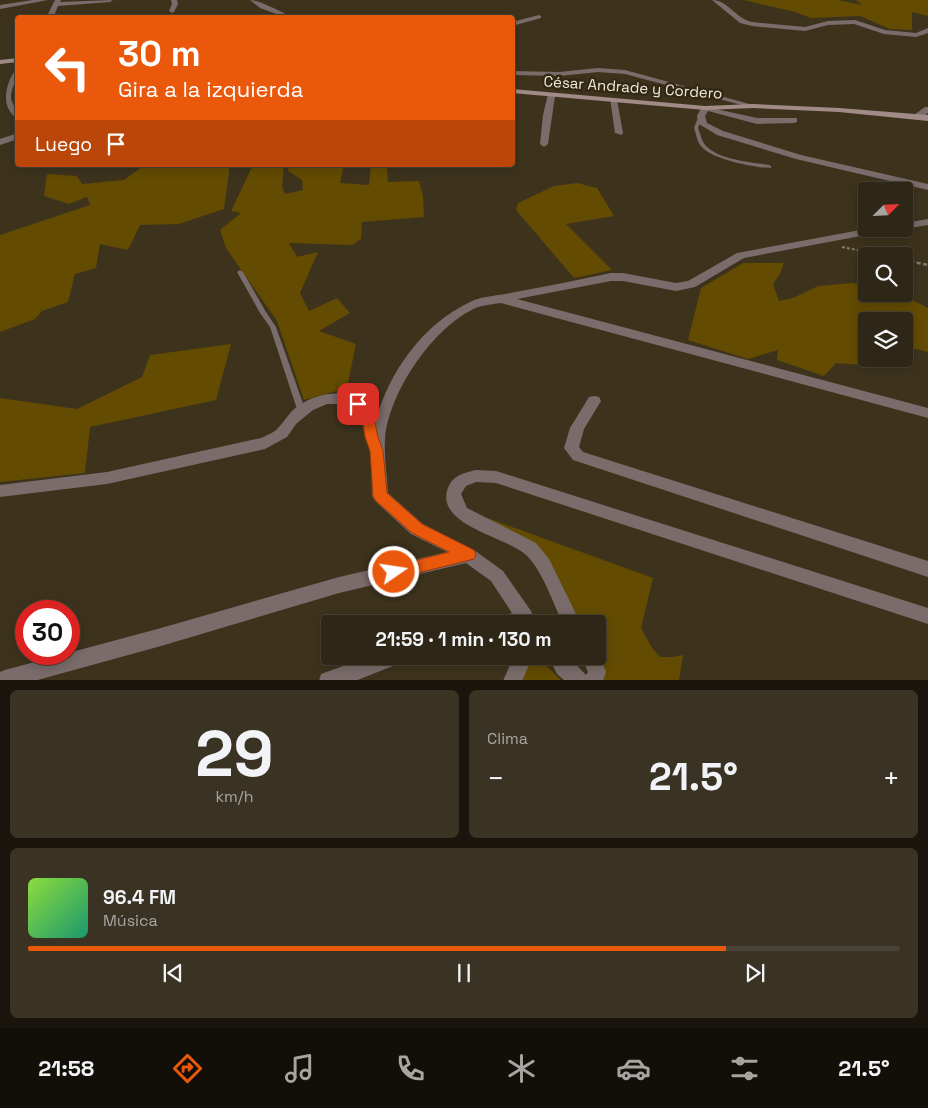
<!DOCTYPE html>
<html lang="es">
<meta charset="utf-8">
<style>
:root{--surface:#2e2616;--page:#3a3223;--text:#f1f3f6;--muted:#a7a5a1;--line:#494335;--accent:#ea580c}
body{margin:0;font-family:"Space Grotesk",sans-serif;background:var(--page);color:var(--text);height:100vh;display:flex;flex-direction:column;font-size:19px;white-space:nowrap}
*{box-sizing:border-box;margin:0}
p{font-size:16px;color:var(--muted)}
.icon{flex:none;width:28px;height:28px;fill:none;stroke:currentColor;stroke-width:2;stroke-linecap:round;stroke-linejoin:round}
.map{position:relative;height:680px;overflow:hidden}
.sheet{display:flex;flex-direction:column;gap:10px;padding:10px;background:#19150c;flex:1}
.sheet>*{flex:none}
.hud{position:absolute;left:15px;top:15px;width:500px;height:152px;border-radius:5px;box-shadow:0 2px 12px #0003,0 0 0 1px var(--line);background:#ea580c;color:#fff;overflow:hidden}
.needle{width:32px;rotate:66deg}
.controls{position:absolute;left:858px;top:182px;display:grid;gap:10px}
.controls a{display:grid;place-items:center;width:55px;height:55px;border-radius:5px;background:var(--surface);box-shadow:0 2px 12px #0003,0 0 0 1px var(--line);font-size:25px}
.speed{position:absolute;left:15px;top:600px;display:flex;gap:10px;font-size:25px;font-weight:700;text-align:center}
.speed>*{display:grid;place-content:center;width:65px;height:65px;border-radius:50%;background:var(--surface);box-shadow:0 2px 12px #0003,0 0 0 1px var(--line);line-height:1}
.speed .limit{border:8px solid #d22;background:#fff;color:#111}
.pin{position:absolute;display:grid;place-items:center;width:42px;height:42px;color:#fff;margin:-21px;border-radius:10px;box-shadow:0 2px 8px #0006}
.me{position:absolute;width:55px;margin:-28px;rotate:77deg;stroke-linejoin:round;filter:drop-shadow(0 0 4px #0008)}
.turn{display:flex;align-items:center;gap:18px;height:105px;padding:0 20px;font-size:22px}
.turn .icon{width:65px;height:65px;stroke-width:2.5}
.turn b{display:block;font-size:35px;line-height:42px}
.then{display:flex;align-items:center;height:48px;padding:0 20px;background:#0003;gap:10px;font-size:19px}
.big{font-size:38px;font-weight:800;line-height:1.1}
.sheet .card{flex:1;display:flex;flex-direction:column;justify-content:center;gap:8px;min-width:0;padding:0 18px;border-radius:8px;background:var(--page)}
.sheet .dial{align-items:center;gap:0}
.dial b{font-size:65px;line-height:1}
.song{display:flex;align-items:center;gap:15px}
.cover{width:60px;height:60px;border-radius:8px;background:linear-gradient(135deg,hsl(90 70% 55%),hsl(160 70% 35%))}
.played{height:5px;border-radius:2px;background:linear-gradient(90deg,var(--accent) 80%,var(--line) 80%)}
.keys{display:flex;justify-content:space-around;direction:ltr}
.heat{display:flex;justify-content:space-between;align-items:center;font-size:28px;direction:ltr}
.sheet .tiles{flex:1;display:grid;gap:10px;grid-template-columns:1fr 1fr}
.card:last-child{grid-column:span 2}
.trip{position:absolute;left:321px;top:615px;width:285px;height:50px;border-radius:5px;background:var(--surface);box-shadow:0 2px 12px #0003,0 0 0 1px var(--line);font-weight:800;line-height:50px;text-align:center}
.tabs{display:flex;height:80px;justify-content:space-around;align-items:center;background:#120f09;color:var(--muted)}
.tabs .icon{width:35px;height:35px}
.tabs .on{color:var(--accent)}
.tabs b{font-size:22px;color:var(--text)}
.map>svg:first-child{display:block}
.green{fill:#634b02}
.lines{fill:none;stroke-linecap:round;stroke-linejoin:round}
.path-far1{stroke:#857c69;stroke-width:2;stroke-dasharray:3 2;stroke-linecap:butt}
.path{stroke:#857c69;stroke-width:2.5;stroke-dasharray:4 2.5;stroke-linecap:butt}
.lane{fill:#796c6a;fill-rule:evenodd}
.street{fill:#796c6a;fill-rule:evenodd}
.secondary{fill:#a08b87;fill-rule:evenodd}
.route{fill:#ea580c;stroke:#983908}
.labels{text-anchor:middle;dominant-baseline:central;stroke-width:5;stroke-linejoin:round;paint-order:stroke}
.far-street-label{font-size:15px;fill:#f0eadc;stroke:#332913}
</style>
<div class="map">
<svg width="928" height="681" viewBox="0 0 928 681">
<rect width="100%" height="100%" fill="#3d331d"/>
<path class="green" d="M744 0H838L862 5 856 0H928V16L912 12V30L890 29 860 16 811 18 795 12Z
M150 165H230L224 209 179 224 140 225 128 250 100 244 96 268 75 274 68 302 42 311 35 319 0 332V235L90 205 87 197 69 204 44 196 47 174 77 176 82 184 124 180 142 167Z
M253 165H284L282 187 285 194 303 190 302 180 288 171 289 165H344L340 183 369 185 371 165H387L388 182 419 181 423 196 424 217 362 222 361 239 352 245 289 243 297 257 318 252 300 293 309 311 337 298 350 313 319 331 356 344 347 388 304 400 277 321 226 248 220 230 241 213 231 211Z
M577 183 597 188 614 216 566 224 612 270 574 278 516 210 518 203 554 186Z
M743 263H784L780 274 773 284 779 301 793 298 818 286 852 283 866 286V294H901L928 308V352L911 348 908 359 904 358V321H866V359H868L860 365 836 363 824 376 777 360 778 350 748 359 688 340 701 288Z
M231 344 216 400 90 427 85 473 0 482V398L77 409 142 377 150 355Z
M465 510 653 578 641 628 652 648 660 657H673L683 655 679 680H600L598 624H574L534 555 505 535 462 522Z
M533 661 542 662 561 680 521 681 526 668Z"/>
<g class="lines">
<path class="path-far1" d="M842 247 863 251"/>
<path class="path" d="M857 250 886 256
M904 260 928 265"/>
<path class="lane" d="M699 115 703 116 698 128C700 133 702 142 706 146 720 160 750 162 769 165L771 166V168C756 168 710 159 701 146 697 142 696 133 694 128Z
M240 270 243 272 266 312 276 327 306 412 305 414H299L298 412 270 327 260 313 237 272Z"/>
<path class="street" d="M33 0H48L0 9V5Z
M55 0H61L60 2 113 0 110 2 58 6 53 18H46Z
M171 0H177L178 4 174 12 172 13 169 11 172 4Z
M250 0C258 0 275 9 284 13L287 18H280L279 15 260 8Z
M712 0C728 0 736 19 752 22L805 27 828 21 855 20 885 30 916 33 928 28V33L916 37 884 34 854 24 828 25 805 31 752 26 740 23Z
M539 15 541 16V18L512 26V22Z
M598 68 625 70 757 106 753 108 625 74 598 72 559 76 512 75V71L559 72Z
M15 70H18C18 80 11 87 11 97 12 106 18 109 18 119 0 108 5 86 15 70Z
M548 94 555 96 548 144 544 147 540 144 543 115Z
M610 98 617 100 623 133 622 135 615 133Z
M702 106 757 118H797V122L794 123 757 124 708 111 705 116 707 123 723 131 801 155 928 184V190L796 159 717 135 699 124 697 116Z
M925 107H928V113L920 119H914V115Z
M18 133V139L0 145V139Z
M928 219V225L904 229H902L904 223Z
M866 229H887L882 232 744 258 695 287 676 291 623 281H611L517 299 928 408V418L501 303C493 304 485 305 478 307 434 325 388 393 385 440 384 457 387 476 388 493L423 524 474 550 503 571 531 611 536 624H493L496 618 512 613 491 581 466 563 339 593 161 646 34 681H0V672L5 670 161 628 339 577 447 552 411 534 375 501 372 496 371 452 360 415 347 404H327L313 410 296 424 287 437 265 449 107 484 0 497V485L107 472 261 438C267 435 274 433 278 428 285 421 289 412 298 406 324 388 365 387 376 420 389 372 423 324 470 302 481 296 498 296 510 293 544 287 577 280 611 273H623L676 283 688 281 737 253Z
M594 396 599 397 601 401 584 429 579 447 583 452 928 561V577L573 460 564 448 570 428 589 397Z
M476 470 496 471 928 608V624L496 483 476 482 466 486 461 494 467 508 536 543 549 559 581 624H563C553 603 542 569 525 554 505 537 438 525 447 491 451 476 463 473 476 470Z
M598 652 606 672 603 681H565L557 674 548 656H568L586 675 588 672 581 656H598Z
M371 656H406L403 662 355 681H319L321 674Z
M514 656H533L522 681H503Z"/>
<path class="secondary" d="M18 58V62L0 64V60Z
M512 89 705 106 753 104 839 108 928 115V121L839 112 753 108 705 110 512 93Z"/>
</g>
<path class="route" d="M358 400 370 408 374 418 378 437 383 451 387 493 422 524 474 550 476 555 474 559 394 579 389 577 387 572 389 567 449 552 412 533 375 500 373 496 370 451 365 437 362 418 352 404 354 401Z"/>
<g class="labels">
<g class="far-street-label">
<text transform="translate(633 87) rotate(4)">César Andrade y Cordero</text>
</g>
</g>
</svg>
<div class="controls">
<a><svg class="needle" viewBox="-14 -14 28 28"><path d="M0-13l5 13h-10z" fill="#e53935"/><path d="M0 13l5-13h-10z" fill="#a7a5a1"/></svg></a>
<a><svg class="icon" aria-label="search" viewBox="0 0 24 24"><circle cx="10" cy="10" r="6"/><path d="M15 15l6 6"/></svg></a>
<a><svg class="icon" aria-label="layers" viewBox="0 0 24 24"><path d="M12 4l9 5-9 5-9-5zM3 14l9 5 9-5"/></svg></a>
</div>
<div class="speed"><div class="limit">30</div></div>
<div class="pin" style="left:358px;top:404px;background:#d93025"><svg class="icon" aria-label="arrive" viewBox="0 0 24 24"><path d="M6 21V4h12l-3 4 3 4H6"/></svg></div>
<svg class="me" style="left:394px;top:572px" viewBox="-20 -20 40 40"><circle r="17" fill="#ea580c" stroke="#fff" stroke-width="3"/><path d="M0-11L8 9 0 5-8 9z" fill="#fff"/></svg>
<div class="trip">21:59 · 1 min · 130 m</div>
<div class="hud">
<div class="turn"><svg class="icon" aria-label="left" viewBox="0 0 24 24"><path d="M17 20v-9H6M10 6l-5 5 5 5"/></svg><div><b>30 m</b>Gira a la izquierda</div></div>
<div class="then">Luego<svg class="icon" aria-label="arrive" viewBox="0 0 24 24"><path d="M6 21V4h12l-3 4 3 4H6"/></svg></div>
</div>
</div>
<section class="sheet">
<div class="tiles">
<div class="card dial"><b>29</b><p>km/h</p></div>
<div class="card"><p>Clima</p>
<div class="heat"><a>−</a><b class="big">21.5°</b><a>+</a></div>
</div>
<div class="card">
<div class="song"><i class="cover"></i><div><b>96.4 FM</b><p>Música</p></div></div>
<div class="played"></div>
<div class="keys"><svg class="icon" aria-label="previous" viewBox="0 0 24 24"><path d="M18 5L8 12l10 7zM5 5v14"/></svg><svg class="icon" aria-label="pause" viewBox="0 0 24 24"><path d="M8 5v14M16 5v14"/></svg><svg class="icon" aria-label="next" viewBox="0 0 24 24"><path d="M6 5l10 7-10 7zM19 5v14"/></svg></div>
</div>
</div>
</section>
<nav class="tabs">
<b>21:58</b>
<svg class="icon on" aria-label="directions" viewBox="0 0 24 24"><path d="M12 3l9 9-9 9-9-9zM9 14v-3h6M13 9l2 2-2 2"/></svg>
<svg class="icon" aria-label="music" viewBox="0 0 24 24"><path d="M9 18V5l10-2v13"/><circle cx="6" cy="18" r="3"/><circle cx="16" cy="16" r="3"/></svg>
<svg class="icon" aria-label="phone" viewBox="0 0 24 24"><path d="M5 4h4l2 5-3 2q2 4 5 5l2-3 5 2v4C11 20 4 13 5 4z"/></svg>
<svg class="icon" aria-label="climate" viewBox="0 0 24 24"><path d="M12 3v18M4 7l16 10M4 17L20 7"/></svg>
<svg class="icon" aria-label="car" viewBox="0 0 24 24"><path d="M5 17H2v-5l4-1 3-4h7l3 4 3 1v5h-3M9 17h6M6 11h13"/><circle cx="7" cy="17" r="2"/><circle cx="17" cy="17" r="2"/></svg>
<svg class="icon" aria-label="filters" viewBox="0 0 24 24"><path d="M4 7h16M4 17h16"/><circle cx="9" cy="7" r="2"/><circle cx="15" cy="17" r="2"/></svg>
<b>21.5°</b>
</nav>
